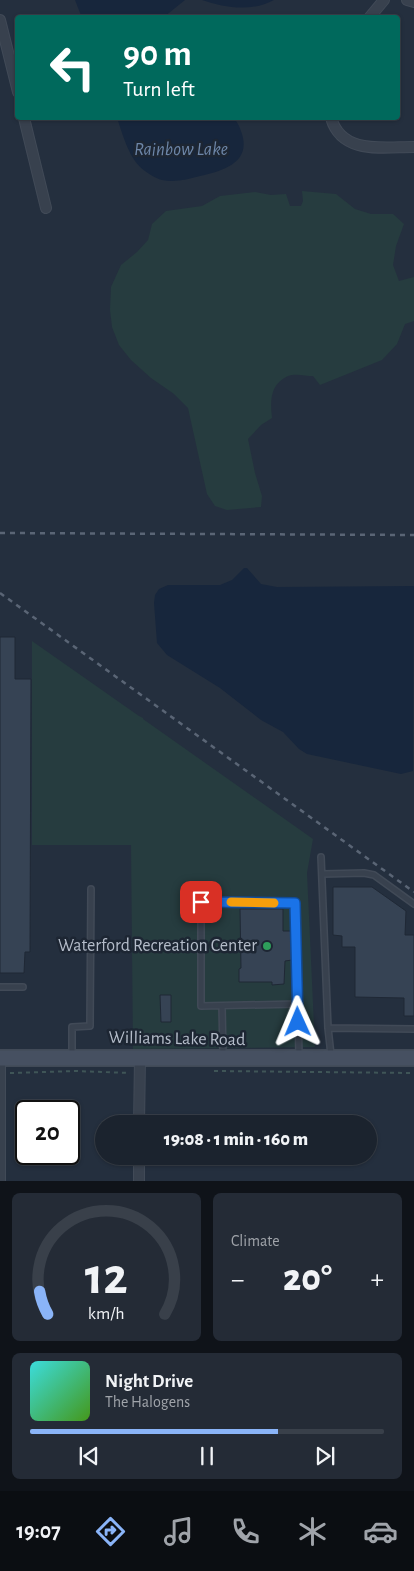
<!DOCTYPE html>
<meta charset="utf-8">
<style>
:root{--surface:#1b232e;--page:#242b36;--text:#f1f3f6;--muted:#a0a4aa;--line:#39404a;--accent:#8ab4f8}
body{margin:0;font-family:"Alegreya Sans",sans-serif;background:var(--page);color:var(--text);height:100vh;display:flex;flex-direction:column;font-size:19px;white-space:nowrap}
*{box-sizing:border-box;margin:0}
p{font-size:16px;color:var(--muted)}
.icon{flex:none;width:28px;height:28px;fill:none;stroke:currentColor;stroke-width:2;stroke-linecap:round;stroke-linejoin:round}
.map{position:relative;height:1181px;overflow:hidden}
.side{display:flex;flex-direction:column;gap:12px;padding:12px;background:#0f1319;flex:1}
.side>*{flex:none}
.top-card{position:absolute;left:15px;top:15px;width:385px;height:105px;border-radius:5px;box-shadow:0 1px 4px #0004,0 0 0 1px var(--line);background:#00695c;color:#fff;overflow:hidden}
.speed{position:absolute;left:15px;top:1100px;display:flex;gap:10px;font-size:25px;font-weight:700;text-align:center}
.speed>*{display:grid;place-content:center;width:65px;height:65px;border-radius:50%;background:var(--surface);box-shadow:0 1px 4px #0004,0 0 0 1px var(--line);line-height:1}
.speed .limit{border:2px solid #111;border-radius:8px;background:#fff;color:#111}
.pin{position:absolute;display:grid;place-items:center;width:42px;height:42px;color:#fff;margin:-21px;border-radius:10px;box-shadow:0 2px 8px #0006}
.me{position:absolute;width:55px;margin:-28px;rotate:359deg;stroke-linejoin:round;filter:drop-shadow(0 0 4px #0008)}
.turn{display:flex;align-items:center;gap:18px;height:105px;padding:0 25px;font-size:22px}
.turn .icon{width:65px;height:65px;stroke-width:2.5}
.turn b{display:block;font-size:35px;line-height:42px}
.big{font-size:38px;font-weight:800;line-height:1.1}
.side .tile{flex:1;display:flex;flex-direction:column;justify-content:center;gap:8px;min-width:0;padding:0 18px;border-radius:8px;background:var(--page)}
.side .dial{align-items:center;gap:0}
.dial svg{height:130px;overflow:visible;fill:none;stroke:var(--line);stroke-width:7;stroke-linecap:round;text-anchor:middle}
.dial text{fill:var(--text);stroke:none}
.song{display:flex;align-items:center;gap:15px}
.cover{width:60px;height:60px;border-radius:8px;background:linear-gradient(135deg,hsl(180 70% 55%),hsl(100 70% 35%))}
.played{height:5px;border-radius:2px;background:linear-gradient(90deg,var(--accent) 70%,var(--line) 70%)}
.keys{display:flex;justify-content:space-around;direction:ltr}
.heat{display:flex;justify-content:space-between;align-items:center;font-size:28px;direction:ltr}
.side .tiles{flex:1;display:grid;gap:12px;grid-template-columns:1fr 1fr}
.tile:last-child{grid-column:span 2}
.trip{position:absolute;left:95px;top:1115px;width:282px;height:50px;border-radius:25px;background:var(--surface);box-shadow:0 1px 4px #0004,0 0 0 1px var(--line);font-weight:800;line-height:50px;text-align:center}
.tabs{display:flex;height:80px;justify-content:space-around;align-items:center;background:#0b0e12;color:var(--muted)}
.tabs .icon{width:35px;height:35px}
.tabs .on{color:var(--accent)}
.tabs b{font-size:22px;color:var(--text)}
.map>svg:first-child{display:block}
.green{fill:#263c3f}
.water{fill:#17263c}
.building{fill:#364354;stroke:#1f2835}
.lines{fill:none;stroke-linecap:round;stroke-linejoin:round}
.lane-casing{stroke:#414a57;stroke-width:8}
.street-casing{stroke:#414a57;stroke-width:12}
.secondary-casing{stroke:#414a57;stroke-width:18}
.path{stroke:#3f5557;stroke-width:2;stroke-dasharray:4 4;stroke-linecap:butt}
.lane{stroke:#38414e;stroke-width:5}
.street{stroke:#38414e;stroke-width:10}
.secondary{stroke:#465061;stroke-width:15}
.rail{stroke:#5a6575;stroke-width:2.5;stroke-dasharray:5 5;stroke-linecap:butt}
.route-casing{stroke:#114b97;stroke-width:12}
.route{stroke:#1a73e8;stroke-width:9}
.slow{stroke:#f59e0b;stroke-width:9}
.leisure-dot{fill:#2e9e5b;stroke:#1d2633;stroke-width:2}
.labels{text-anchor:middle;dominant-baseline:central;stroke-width:5;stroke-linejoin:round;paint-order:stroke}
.poi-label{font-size:18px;fill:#b4bcc9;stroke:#1d2633;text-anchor:end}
.street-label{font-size:18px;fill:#b4bcc9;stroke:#1d2633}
.water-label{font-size:19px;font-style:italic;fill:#6d86a8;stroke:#1d2633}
</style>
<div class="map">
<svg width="414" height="1181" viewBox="0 0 414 1181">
<rect width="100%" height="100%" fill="#242f3e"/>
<path class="green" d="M302 191 336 194 355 209 371 214H393L404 224 396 246 393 265 399 281 414 277V321L405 324 397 344 382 360 320 385 313 376C306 376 295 373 288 376 270 384 270 401 272 418L261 425 248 439 255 473 262 496 261 507 227 510 215 506 207 494 188 408 174 394 151 378 131 360 119 345 112 327 110 310 111 287 121 265 137 252 148 240 152 224 166 211 202 206 220 196 255 192 271 195 286 194 290 206H301L303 201Z
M32 641 139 716 143 718V719L313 839 307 873 315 1047 133 1049 131 845H32Z"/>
<path class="water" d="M75 0H185L164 17 82 18Z
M202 0H274C252 12 225 8 202 0Z
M117 118H233C238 122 240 128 242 134 251 163 222 171 200 176 188 179 175 183 162 180 157 179 149 174 145 171 129 160 123 135 117 118Z
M244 568H247L261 584 277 587 414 586 413 771 401 774 307 754 299 749 283 732 261 720 220 688 167 655 157 643 154 603 155 595 159 589 168 585H220L232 580Z"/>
<path class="building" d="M0 637H15V679H31L30 952H25L24 973H0Z
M333 887H372L406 911 405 935H414V1016H404V998L355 997V947H342V936L333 935Z
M240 909H283V931H291L292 960 285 961 284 984 272 985V982H239V969L241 968Z
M160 995H171V1022H161Z"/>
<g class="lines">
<g class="lane-casing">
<path id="lane" d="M321 857 328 1028 331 1055
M323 874 364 873 374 875 414 904
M0 987H23
M298 1004 295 903 201 902V1006L298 1004 299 1057
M222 1006 223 1055
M328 1028 414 1029
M72 1056V1027L90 1026 91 889"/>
</g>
<g class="street-casing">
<path id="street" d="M407 0 414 2
M369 18 384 0
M0 20 18 92
M24 118 46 208
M331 118C342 155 383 147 414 147
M139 1124 140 1058
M0 1181V1058
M139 1181V1156"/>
</g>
<g class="secondary-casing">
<path id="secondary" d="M0 1058H414"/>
</g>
<path class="path" d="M214 1071 414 1073
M10 1073 75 1071 130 1073"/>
<use href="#lane" class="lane"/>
<use href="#street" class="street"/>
<use href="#secondary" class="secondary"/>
<path class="rail" d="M0 533 414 535
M0 593 414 892"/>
</g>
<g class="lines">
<g class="route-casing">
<path id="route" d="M201 902 295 903 298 1022"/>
</g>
<use href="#route" class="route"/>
<path class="slow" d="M231 902 274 903"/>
</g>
<circle class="leisure-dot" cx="267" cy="946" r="5"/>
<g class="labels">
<g class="poi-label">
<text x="257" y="946">Waterford Recreation Center</text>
</g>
<g class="street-label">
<text transform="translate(177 1039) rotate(1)">Williams Lake Road</text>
</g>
<g class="water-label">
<text x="181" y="149">Rainbow Lake</text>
</g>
</g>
</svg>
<div class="speed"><div class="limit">20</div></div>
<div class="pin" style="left:201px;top:902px;background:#d93025"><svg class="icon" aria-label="arrive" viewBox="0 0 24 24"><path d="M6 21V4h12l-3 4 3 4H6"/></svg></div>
<svg class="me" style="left:298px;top:1022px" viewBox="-20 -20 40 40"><path d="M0-17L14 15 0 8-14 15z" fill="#1a73e8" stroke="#fff" stroke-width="4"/></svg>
<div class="trip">19:08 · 1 min · 160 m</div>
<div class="top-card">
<div class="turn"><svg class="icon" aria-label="left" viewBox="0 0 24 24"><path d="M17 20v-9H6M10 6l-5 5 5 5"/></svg><div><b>90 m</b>Turn left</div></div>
</div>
</div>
<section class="side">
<div class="tiles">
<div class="tile dial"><svg viewBox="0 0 100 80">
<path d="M14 69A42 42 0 1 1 86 69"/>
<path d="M14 69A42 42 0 0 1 9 55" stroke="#8ab4f8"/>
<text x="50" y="56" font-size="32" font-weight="700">12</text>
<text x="50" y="72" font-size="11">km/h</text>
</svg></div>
<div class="tile"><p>Climate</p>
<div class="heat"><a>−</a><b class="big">20°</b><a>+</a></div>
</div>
<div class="tile">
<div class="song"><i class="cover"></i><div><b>Night Drive</b><p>The Halogens</p></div></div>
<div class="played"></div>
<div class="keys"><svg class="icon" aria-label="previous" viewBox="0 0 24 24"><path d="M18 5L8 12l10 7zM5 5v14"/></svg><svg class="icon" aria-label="pause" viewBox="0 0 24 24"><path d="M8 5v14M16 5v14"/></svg><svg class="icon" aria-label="next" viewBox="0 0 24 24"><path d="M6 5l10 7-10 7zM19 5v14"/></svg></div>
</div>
</div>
</section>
<nav class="tabs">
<b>19:07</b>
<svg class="icon on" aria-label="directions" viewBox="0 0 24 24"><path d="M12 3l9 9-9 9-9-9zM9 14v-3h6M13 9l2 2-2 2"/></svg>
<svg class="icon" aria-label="music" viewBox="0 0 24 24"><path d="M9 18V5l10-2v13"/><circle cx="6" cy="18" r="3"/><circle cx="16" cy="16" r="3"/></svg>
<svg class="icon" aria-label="phone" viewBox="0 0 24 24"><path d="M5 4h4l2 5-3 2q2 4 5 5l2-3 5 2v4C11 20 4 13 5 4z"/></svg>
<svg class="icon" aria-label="climate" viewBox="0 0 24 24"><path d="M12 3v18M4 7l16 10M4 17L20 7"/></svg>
<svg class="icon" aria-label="car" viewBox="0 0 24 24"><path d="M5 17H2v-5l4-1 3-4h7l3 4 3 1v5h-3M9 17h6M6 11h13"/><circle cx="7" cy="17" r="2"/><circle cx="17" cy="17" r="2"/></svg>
</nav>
